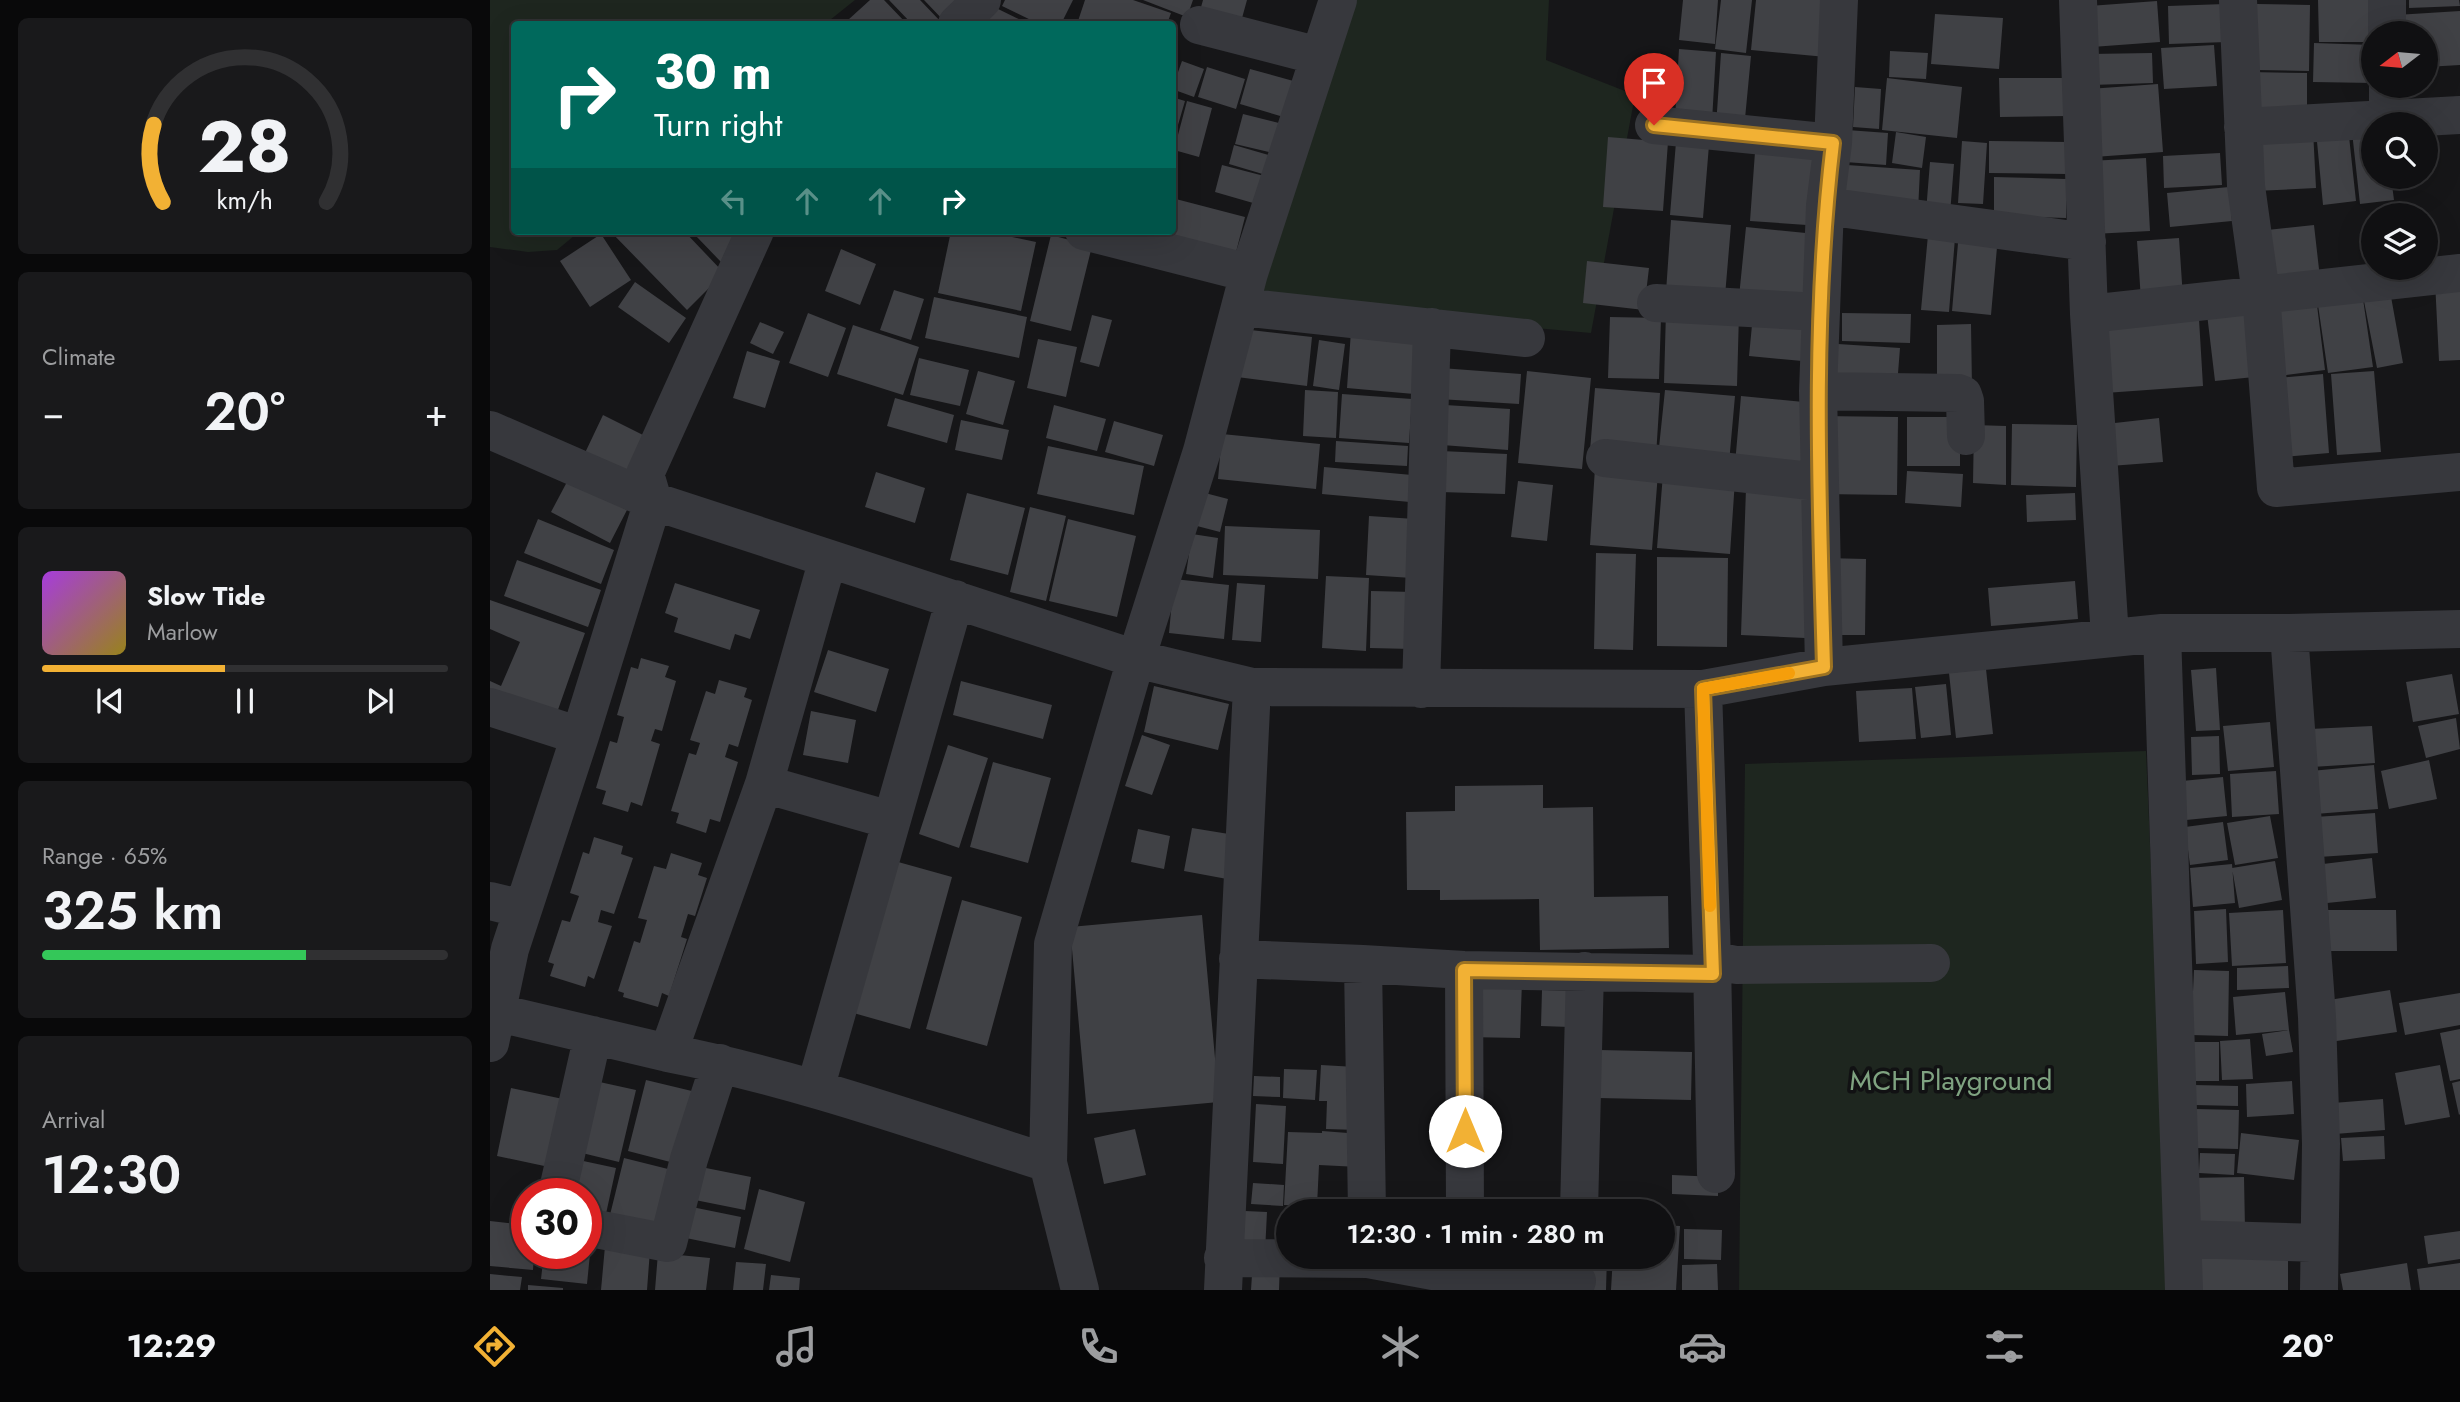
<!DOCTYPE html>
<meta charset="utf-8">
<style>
:root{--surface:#101012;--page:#19191b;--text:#f1f3f6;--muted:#9c9d9f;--line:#303032;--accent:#f2b134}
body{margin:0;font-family:Jost,sans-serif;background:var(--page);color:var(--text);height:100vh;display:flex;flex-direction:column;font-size:26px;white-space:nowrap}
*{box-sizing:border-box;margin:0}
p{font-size:23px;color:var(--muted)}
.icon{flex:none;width:38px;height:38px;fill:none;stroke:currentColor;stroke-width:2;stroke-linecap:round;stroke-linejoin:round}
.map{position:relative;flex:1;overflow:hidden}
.panel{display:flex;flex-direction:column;gap:18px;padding:18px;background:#09090a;width:490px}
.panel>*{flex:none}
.guide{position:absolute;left:21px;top:21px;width:665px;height:214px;border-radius:7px;box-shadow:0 7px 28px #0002,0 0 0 2px var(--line);background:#00695c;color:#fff;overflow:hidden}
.needle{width:46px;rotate:254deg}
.fabs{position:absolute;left:1871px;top:21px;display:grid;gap:14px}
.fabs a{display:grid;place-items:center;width:77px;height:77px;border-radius:50%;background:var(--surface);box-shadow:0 7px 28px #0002,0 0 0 2px var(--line);font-size:35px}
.speed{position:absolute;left:21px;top:1178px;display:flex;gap:14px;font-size:35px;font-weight:700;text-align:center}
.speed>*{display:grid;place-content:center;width:91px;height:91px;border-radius:50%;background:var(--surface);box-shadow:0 7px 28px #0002,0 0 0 2px var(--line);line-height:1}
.speed .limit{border:10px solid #d22;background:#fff;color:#111}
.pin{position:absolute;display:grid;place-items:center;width:60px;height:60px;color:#fff;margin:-72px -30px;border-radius:50% 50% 50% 0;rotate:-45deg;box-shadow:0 0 7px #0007}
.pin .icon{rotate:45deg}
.me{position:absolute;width:77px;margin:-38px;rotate:0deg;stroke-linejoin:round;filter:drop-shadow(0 0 5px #0008)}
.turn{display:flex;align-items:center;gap:24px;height:147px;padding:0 28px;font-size:32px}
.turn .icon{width:91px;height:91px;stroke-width:2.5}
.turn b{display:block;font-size:49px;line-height:60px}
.lanes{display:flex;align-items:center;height:66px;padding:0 28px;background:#0003;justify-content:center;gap:35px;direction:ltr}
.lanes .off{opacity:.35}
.big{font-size:52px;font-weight:600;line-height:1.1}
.panel .card{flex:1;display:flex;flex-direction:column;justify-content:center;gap:10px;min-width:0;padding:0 24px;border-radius:10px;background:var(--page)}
.panel .dial{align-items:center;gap:0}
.dial svg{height:182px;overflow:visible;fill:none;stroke:var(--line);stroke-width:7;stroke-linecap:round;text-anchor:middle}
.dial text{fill:var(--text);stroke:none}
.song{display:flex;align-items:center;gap:21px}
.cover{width:84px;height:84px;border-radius:10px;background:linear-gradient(135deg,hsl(280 70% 55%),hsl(50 70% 35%))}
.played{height:7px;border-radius:4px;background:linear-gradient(90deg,var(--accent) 45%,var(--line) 45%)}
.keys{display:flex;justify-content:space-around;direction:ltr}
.heat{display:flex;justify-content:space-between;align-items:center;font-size:38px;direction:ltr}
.charge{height:10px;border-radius:5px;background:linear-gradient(90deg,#34c759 65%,var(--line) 0)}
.trip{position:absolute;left:786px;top:1199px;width:399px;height:70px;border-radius:35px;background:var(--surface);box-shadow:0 7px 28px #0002,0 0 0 2px var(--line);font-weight:600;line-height:70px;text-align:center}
.menu{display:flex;height:112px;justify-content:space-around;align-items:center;background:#060607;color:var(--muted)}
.menu .icon{width:49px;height:49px}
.menu .active{color:var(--accent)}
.menu b{font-size:32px;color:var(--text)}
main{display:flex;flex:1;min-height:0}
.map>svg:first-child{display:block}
.green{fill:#1e261f}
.building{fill:#404145}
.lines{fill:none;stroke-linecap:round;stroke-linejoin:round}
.minor{stroke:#37383d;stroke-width:38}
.route-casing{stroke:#9d7322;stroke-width:18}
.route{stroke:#f2b134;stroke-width:12}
.slow{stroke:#f59e0b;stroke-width:12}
.labels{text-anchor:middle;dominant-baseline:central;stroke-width:7;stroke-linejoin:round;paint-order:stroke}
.park-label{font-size:28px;fill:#7fa381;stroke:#111113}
</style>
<main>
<section class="panel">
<div class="card dial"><svg viewBox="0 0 100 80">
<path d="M14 69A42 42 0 1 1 86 69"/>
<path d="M14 69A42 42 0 0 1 10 35" stroke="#f2b134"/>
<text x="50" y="56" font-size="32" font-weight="700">28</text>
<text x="50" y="72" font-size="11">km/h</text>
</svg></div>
<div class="card"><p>Climate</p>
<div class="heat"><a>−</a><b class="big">20°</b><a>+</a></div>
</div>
<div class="card">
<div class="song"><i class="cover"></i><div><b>Slow Tide</b><p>Marlow</p></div></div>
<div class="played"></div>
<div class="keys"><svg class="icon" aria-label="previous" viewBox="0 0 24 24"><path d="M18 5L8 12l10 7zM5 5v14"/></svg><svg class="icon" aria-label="pause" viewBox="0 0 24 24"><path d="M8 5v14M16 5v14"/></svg><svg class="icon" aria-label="next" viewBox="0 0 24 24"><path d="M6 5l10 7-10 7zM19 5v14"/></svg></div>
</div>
<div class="card"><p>Range · 65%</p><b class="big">325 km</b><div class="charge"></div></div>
<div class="card"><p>Arrival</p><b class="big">12:30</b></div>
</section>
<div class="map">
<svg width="1970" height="1290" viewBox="0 0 1970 1290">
<rect width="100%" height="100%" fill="#161618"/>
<path class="green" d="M0 0H365L335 24H24V231H90L67 250 38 252 0 247Z
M859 0H1059L1056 60 1145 95 1101 333 753 302Z
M1656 751 1679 1290H1249L1255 764Z"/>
<path class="building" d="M380 0H394L417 24H363L358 20Z
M399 0H430L452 23 422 24Z
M434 0H478L455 22Z
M515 0H583L571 24H549L512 6Z
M595 0H643L681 13 677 24H587Z
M653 0H703L697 17Z
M713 0H757L749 29 708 18Z
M1193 0H1228L1225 44 1189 40Z
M1231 0H1262L1256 53 1225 49Z
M1266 0H1341L1336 57 1261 50Z
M1828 0H1885L1883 42H1829Z
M1919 0H1969L1970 6 1919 8Z
M1667 1 1670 42 1602 47 1599 6Z
M1735 4 1737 42 1679 44 1678 6Z
M1767 4 1820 5 1819 71 1765 70Z
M504 7 539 24H496Z
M1970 11V65L1936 67V33H1908L1906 15Z
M1445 14 1513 18 1509 69 1441 64Z
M1824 43 1883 45V83L1823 82Z
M1724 45 1727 86 1674 89 1671 48Z
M1189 49 1226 52 1222 121 1185 118Z
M1400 51 1438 53 1436 79 1399 77Z
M1231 53 1261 56 1254 129 1226 126Z
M1662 53 1663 83 1601 85 1600 54Z
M692 61 714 69 704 97 682 89Z
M717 67 755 79 746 109 708 97Z
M760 69 807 82 797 118 750 104Z
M1758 72 1817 73V122L1757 121Z
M1397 78 1472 87 1467 138 1392 130Z
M1509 78H1579V116L1510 117Z
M1668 84 1673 152 1604 157 1599 89Z
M1365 87 1391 89 1389 129 1363 127Z
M682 97 695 101 683 142H682Z
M697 101 722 108 709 157 684 150Z
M753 114 793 124 787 154 745 144Z
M1858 127 1866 201 1833 205 1826 131Z
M1883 129V177H1901L1904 200 1870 204 1862 132Z
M1357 130 1398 133 1396 165 1355 162Z
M1823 130 1826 188 1765 191 1761 133Z
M1406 132 1436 137 1432 168 1402 163Z
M1118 137 1178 142 1173 211 1113 207Z
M1472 141 1497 143 1493 204 1468 203Z
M1499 141 1578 142 1577 174 1499 173Z
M1186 142 1219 145 1213 218 1180 215Z
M744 145 782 156 776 175 739 164Z
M1265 152 1336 158 1331 226 1260 221Z
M1730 153 1732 185 1674 188 1673 156Z
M1656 158 1660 231 1603 234 1599 161Z
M1440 162 1464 164 1460 214 1436 212Z
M732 165 778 177 770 205 725 192Z
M1357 165 1430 170 1428 211 1354 206Z
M1504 177 1576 179V218L1504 216Z
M1739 187 1742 221 1680 227 1677 193Z
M682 198 755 217 744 260 655 231H682Z
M1181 220 1241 225 1235 296 1176 292Z
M1824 225 1830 278 1775 285 1768 231Z
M1256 227 1326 234 1319 305 1249 297Z
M120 231H194L234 273 197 310Z
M212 231H255L232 263 206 236Z
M461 231H494L546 242 531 311 448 293Z
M1469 232 1508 236 1501 315 1462 311Z
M111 234 141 280 100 307 70 261Z
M561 235 602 246 581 331 540 321Z
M1438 235 1465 238 1459 312 1431 310Z
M1689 238 1693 298 1651 300 1647 241Z
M351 249 386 264 370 305 335 291Z
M1097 261 1159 268 1154 310 1093 303Z
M1970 280V360L1949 361 1945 281Z
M145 282 196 318 179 343 128 307Z
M404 290 434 299 421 340 390 330Z
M1900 291 1913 363 1887 368 1873 296Z
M444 297 537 317 529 358 435 338Z
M1873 299 1883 367 1838 373 1828 305Z
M1827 305 1835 370 1788 376 1780 311Z
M1766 309 1774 376 1725 381 1717 314Z
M1176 311 1249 313 1247 386 1174 383Z
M318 313 356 328 338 377 299 363Z
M1352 313 1421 314 1420 343 1352 341Z
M602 315 622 320 609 367 590 362Z
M1263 315 1327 322 1323 362 1259 356Z
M1120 317 1171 318 1169 379 1118 378Z
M1709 319 1713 386 1615 393 1611 326Z
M270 322 294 332 283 354 260 343Z
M1481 324 1482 388H1447V325Z
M363 325 429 347 413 395 347 374Z
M752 329 822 337 817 386 747 377Z
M861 331 929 338 924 394 857 388Z
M548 339 587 347 576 397 537 388Z
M829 340 855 344 849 390 823 386Z
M1348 344 1410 348 1407 386 1346 382Z
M257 351 290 361 275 408 243 398Z
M429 358 479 370 470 406 420 395Z
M951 368 1031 374 1029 404 949 399Z
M488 371 525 381 513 425 476 414Z
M1037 371 1101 378 1092 469 1028 463Z
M1884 371 1891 452 1847 455 1841 374Z
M1833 374 1839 453 1794 457 1788 378Z
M1105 388 1170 393 1166 456 1100 451Z
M815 390 848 392 846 438 813 436Z
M1175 390 1245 396 1239 463 1168 457Z
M852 394 922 399 919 443 849 438Z
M1251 396 1324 403 1318 471 1245 464Z
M405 398 464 415 457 443 397 426Z
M564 405 616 419 607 451 556 438Z
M955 405 1020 409 1018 450 952 445Z
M113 415 157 437 138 477 94 455Z
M1332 416 1408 417 1407 495 1331 494Z
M1417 417H1470V466H1417Z
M1669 418 1673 462 1620 466 1616 424Z
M471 420 519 430 512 460 465 450Z
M624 421 673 435 664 466 615 452Z
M1522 424 1587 425 1586 487 1521 485Z
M1484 425 1516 426V485L1483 483Z
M732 434 830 444 826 489 728 479Z
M846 441 918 446 917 466 845 462Z
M558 446 654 466 644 515 547 494Z
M951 451 1017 454 1015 494 950 492Z
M834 467 922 475 920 502 832 494Z
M1105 468 1168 473 1162 550 1100 545Z
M1417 471 1473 474 1471 507 1415 503Z
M386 472 435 488 425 523 375 507Z
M1173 474 1245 480 1240 554 1167 548Z
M78 480 137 510 120 543 61 512Z
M1028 481 1063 485 1057 541 1021 537Z
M1256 488 1321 491 1315 638 1251 635Z
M477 493 535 508 518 575 460 560Z
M715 493 738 499 730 532 707 526Z
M1585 493 1586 520 1537 522 1536 495Z
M540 507 576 516 556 601 520 592Z
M879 516 925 519 922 578 876 575Z
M48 519 124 550 111 584 34 553Z
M578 519 646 536 627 617 559 601Z
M735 526 830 530 828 579 733 575Z
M702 534 728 538 723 578 696 574Z
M1106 553 1146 554 1143 650 1104 649Z
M1167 557 1238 558 1237 647 1167 646Z
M1335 558 1376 559 1375 635H1334Z
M27 560 111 590 98 627 14 596Z
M836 576 879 578 876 651 832 648Z
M684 579 739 585 734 639 679 633Z
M1585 581 1588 619 1501 626 1498 588Z
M185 583 270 610 260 639 245 634 240 650 184 632 188 618 175 613Z
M747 583 775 585 771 642 742 640Z
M881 591 924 592 922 649 880 648Z
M0 600 95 633 63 724 0 702V681L11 686 30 642 0 629Z
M338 650 399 669 386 712 324 692Z
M151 658 179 666 175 677 186 681 172 731 165 729 161 741 170 744 152 806 141 802 138 812 112 804 116 791 106 788 120 741 127 743 134 717 127 715 141 667 148 669Z
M1726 668 1730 730 1706 731 1701 670Z
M1496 669 1503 734 1466 738 1459 673Z
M1962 674 1969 714 1923 722 1916 682Z
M229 680 257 688 254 697 262 700 248 747 239 744 235 757 248 762 230 822 220 819 216 833 186 823 189 813 181 811 199 753 206 755 210 743 200 740 216 691 225 694Z
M471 681 562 705 553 739 463 715Z
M1456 684 1461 735 1431 738 1425 687Z
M664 686 739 704 728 750 654 732Z
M1422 688 1426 739 1369 742 1366 691Z
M321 711 366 720 358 763 313 755Z
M1966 718 1970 749 1936 758 1928 726Z
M1780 722 1784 767 1738 771 1733 726Z
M1882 726 1885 763 1822 767 1820 729Z
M652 735 680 745 662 795 635 786Z
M1729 736 1730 774 1702 775 1701 737Z
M458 745 498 758 469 848 429 834Z
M1939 760 1947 799 1899 809 1891 771Z
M503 762 561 778 538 863 480 847Z
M1884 765 1888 809 1825 814 1821 771Z
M1786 771 1789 814 1742 817 1740 774Z
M1733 777 1737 816 1696 820 1692 781Z
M1053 785V808L1103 807 1104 897 1178 896 1179 948 1050 950 1049 899 950 900V890H917L916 812 965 811V786Z
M1885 813 1888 853 1829 857 1825 817Z
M1780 816 1788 858 1745 865 1737 823Z
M1733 822 1738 860 1700 865 1695 827Z
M702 828 745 835 737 879 694 871Z
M648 829 680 836 674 869 641 862Z
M104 837 133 846 131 854 143 858 124 914 111 910 108 922 122 926 104 979 98 976 95 987 60 976 64 964 58 962 72 920 80 922 89 896 80 893 93 852 99 854Z
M181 853 212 863 208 875 217 878 205 916 198 914 191 937 197 939 179 996 172 993 168 1007 133 997 134 993 128 991 144 941 150 943 157 920 148 918 164 866 176 869Z
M1882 858 1886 898 1837 903 1833 864Z
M401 860 462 877 420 1029 360 1012Z
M1785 861 1792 900 1749 908 1742 868Z
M1742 864 1745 903 1703 907 1700 868Z
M472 900 532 917 497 1046 436 1029Z
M1736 909 1738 962 1706 964 1704 911Z
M1793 910 1796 963 1742 966 1739 913Z
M1838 910H1906L1907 951H1839Z
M712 915 729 1102 597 1114 580 927Z
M1798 966 1799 988 1747 990V968Z
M1704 970 1739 971 1738 1036 1701 1035Z
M979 979 1032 981 1030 1038 977 1037Z
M1052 990 1081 991 1080 1027 1051 1026Z
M1900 990 1907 1032 1840 1042 1833 1001Z
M1795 992 1799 1030 1746 1035 1743 997Z
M1970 993V1025L1915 1035 1909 1003Z
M1970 1029V1079L1960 1081 1950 1033Z
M1799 1030 1803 1052 1776 1056 1772 1034Z
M1760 1039 1763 1079 1732 1080 1730 1041Z
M1702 1042H1729V1081H1701Z
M1109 1050 1202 1052 1201 1100 1108 1098Z
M831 1065 866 1067 868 1130 836 1129 837 1101H829Z
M1950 1065 1960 1117 1915 1125 1905 1073Z
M794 1069 827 1070 825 1100 793 1098Z
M764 1076 790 1077V1097L763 1096Z
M156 1080 206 1092 188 1164 138 1151Z
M105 1081 146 1090 129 1162 88 1152Z
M1802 1081 1804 1114 1757 1117 1756 1084Z
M1970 1081V1114L1969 1115 1962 1083Z
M1704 1085 1748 1086V1106L1704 1105Z
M21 1088 73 1099 59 1167 7 1156Z
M1893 1099 1895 1130 1845 1134 1843 1103Z
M766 1104 796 1106 793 1164 763 1162Z
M1706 1109 1749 1110 1748 1149 1705 1148Z
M645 1129 656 1175 614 1184 604 1138Z
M832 1131 871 1134 869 1167 829 1165 827 1206 794 1205 798 1132 832 1133Z
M1751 1133 1809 1140 1804 1180 1747 1173Z
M1894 1136 1895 1159 1853 1161 1851 1138Z
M1710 1153 1745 1154 1744 1175 1709 1173Z
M134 1158 186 1171 170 1236 118 1223Z
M84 1159 126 1168 114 1223 96 1219V1194H76Z
M206 1166 261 1177 255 1210 200 1199Z
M1182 1175 1228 1177V1196L1182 1194Z
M1754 1177 1755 1229 1699 1230 1698 1178Z
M763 1183 794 1185 793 1206 761 1204Z
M269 1189 315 1202 300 1262 254 1249Z
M197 1206 251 1217 245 1248 191 1237Z
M755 1211 777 1212 775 1252 753 1250Z
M0 1221 37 1225V1253H44L43 1270 0 1266Z
M1172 1225 1190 1226 1186 1290H1121L1123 1256H1172Z
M1194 1229 1232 1230 1231 1260 1194 1259Z
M1970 1231V1259L1938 1264 1934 1236Z
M96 1233 102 1234 97 1284 51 1279 54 1253H96Z
M115 1246 160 1250 157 1290H111Z
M1703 1248 1798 1250V1290H1702Z
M168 1253 220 1258 216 1290H165Z
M1095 1256H1117L1116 1290H1094Z
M763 1260 790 1261 789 1290H761Z
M246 1262 276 1264 273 1290H243Z
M1917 1263 1921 1290H1853L1850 1274Z
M1970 1263V1290H1930L1927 1269Z
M1227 1264 1228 1290H1192V1265Z
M0 1274 32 1277 30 1290H0Z
M281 1275 310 1278 309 1290H279Z
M38 1285 73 1288V1290H38Z"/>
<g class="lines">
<path class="minor" d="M1588 0 1599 314 1620 637
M1748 0 1756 186 1771 294 1786 488 1970 472
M1897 0V33
M467 24 492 0
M709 25 829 56
M1898 86V119
M1164 125 1343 143
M1753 127 1970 115
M1335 206 1597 242
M594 231 759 273
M1166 303 1331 312
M752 307 1036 338
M1599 314 1970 273
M1328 391 1468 393 1473 395 1475 401 1476 436
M0 430 163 501 646 659 762 687 1213 689 1334 667 1672 633H1799L1970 629
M1115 458 1329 482
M338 559 274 784 178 1053C307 1078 432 1123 558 1163
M1672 633 1694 1290
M1799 633 1827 1017 1831 1144 1829 1290
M1334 667 1328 391 1335 206 1343 143 1349 0
M931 689 942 327
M1213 689 1222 960 1226 1174
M0 707 90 736
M274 784 400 820
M0 901 33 909
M748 959 873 964 974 970 1223 974
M1222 960 1246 965 1441 963
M873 964 877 1211
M974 970 975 1211
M0 1011 178 1053
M0 1043 20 949 90 736 163 501 155 474 265 231
M325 1089 465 599
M67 1194 103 1035
M1089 1211 1095 971
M96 1227 178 1243 199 1159 230 1063
M1693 1239 1829 1243
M733 1258 878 1259 975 1277 1087 1281
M590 1290 558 1163 563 944 646 659 712 451 759 273 848 0
M733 1290 762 687"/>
</g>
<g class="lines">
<g class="route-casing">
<path id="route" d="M975 1131 974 970 1223 974 1213 689 1334 667C1329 492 1322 317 1343 143L1164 125"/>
</g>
<use href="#route" class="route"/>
<path class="slow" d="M1220 906 1213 689 1299 673"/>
</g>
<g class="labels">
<g class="park-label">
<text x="1461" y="1080">MCH Playground</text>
</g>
</g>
</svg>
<div class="fabs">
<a><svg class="needle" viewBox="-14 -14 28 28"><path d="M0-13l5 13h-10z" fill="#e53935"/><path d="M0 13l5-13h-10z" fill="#9c9d9f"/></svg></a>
<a><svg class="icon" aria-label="search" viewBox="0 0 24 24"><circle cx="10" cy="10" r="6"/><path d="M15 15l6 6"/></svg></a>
<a><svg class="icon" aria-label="layers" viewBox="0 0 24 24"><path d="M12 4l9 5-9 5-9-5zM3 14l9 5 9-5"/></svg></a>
</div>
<div class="speed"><div class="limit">30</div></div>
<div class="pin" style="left:1164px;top:125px;background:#d93025"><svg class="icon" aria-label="arrive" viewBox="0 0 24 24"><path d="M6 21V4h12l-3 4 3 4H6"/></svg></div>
<svg class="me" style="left:975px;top:1131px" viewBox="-20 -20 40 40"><circle r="19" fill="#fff"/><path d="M0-13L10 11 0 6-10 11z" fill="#f2b134"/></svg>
<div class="trip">12:30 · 1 min · 280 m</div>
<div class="guide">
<div class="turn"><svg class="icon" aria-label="right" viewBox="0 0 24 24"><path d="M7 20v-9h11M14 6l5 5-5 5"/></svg><div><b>30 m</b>Turn right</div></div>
<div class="lanes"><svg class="icon off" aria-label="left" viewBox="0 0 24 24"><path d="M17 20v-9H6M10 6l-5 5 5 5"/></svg><svg class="icon off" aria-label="ahead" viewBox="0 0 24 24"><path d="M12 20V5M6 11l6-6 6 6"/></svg><svg class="icon off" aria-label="ahead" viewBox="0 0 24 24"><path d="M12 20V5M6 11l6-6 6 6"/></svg><svg class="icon" aria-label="right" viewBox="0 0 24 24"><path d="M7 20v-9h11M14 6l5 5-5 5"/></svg></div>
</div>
</div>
</main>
<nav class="menu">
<b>12:29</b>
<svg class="icon active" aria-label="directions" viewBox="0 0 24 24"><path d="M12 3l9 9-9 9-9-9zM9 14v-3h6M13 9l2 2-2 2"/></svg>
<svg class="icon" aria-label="music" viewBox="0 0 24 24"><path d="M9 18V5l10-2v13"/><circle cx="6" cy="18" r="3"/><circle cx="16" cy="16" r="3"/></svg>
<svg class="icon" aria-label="phone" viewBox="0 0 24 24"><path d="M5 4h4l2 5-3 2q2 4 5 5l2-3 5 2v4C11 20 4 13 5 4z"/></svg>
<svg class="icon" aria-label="climate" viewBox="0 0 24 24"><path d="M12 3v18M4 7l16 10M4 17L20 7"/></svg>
<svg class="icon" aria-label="car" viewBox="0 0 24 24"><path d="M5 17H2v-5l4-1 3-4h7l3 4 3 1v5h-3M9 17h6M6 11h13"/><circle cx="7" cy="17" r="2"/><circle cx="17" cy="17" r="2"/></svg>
<svg class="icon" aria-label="filters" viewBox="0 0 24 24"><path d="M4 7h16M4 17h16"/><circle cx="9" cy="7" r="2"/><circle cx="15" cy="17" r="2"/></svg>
<b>20°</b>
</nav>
